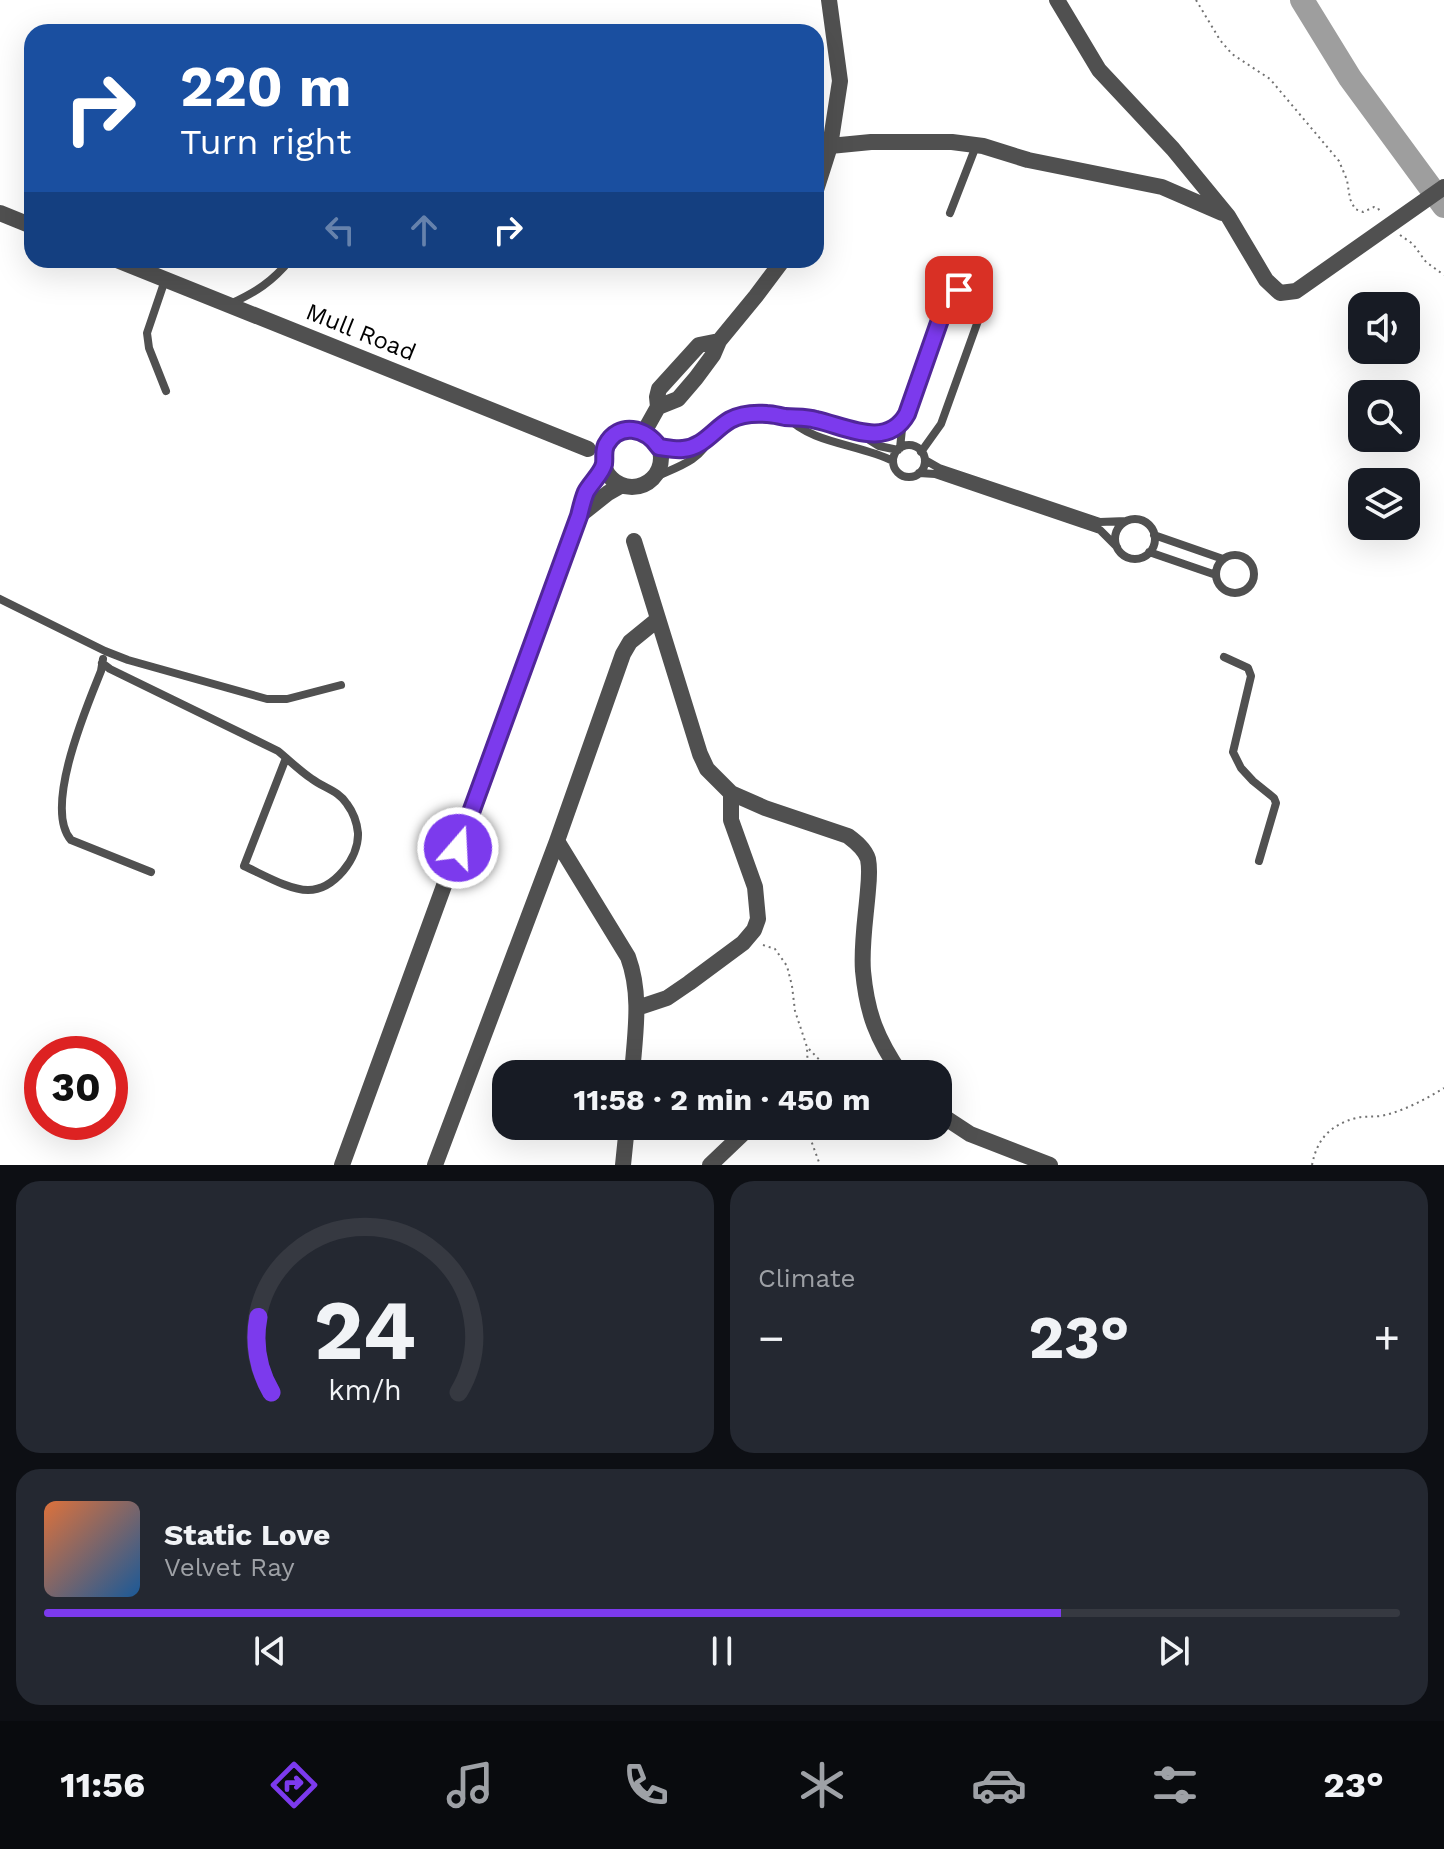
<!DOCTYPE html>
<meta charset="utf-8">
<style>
:root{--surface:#171b24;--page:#242831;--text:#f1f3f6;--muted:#9ea1a6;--line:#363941;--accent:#7c3aed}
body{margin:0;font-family:"Work Sans",sans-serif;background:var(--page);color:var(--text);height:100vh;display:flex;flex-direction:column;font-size:30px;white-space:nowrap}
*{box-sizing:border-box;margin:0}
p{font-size:26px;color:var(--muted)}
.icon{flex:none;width:44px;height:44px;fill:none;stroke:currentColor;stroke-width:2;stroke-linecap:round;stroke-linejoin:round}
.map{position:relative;height:1165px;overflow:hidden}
.details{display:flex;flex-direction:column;gap:16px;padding:16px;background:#0d0f14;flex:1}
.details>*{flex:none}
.guide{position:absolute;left:24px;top:24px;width:800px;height:244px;border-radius:24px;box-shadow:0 8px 32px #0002;background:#1a4fa0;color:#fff;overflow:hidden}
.tools{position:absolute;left:1348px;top:292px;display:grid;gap:16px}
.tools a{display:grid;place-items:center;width:72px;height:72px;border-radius:16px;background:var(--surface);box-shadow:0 8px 32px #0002;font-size:40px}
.speed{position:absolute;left:24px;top:1036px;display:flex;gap:16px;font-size:40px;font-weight:700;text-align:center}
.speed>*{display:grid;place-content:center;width:104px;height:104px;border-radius:50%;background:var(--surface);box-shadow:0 8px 32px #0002;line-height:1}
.speed .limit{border:12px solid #d22;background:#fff;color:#111}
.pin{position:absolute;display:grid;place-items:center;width:68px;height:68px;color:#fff;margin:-34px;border-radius:16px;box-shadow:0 4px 12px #0006}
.me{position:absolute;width:88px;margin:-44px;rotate:19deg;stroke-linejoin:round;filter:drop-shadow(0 0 6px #0008)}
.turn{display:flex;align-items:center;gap:28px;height:168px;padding:0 24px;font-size:36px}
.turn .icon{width:104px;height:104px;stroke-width:2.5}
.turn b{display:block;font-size:56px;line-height:68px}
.lanes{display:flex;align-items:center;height:76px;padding:0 24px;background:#0003;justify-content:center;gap:40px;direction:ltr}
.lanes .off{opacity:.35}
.big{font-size:60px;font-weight:700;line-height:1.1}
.details .widget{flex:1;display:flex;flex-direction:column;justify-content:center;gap:12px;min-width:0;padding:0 28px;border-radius:24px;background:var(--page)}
.details .dial{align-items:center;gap:0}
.dial svg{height:208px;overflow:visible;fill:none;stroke:var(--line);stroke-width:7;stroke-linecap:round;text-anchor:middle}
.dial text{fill:var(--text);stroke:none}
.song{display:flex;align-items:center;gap:24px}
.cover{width:96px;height:96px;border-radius:12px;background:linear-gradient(135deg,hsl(20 70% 55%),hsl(210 70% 35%))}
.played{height:8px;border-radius:4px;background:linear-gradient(90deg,var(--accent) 75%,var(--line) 75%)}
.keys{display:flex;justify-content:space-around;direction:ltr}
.heat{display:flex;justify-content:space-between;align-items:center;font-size:44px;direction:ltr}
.details .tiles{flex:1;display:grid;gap:16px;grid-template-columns:1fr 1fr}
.widget:last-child{grid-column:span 2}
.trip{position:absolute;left:492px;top:1060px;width:460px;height:80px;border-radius:24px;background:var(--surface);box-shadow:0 8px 32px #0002;font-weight:700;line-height:80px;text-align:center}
.dock{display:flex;height:128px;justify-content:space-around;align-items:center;background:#090b0e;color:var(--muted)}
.dock .icon{width:56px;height:56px}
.dock .selected{color:var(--accent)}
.dock b{font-size:36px;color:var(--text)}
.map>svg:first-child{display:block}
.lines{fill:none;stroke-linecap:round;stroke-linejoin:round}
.river{stroke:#9e9e9e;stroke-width:24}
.path{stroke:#727272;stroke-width:2;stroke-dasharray:2 4;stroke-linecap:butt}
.lane{stroke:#505050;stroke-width:8}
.street{stroke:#505050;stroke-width:16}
.route-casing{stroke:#51269a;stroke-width:20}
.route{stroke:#7c3aed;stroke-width:14}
.labels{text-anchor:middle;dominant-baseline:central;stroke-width:6;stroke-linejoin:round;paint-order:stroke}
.street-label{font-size:24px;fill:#000;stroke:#fff}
</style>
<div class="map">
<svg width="1444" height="1165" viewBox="0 0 1444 1165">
<rect width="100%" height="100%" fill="#fff"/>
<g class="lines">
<path class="river" d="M1302 0 1350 78 1444 206"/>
<path class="path" d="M1196 0 1220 40 1232 54 1270 79 1339 161 1347 180 1350 199 1355 209 1363 212 1374 207 1378 208 1380 212
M1400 235 1413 244 1426 262 1444 275
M763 945 775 949 787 966 792 986 795 1011 807 1047 808 1074
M809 1049 833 1074
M811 1126 808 1132 820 1165
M1312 1165C1317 1139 1330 1125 1356 1118 1364 1116 1372 1117 1381 1116 1404 1111 1424 1100 1444 1088"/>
<path class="lane" d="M950 213 976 146
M165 280 147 333 149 348 166 391
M230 304C256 292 272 282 290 260
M787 417C812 444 860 444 893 461
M861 434C878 432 890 433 903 420
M893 461a16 16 0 1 1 32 0a16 16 0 1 1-32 0Z
M659 447 675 450 694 447 711 436 730 420 741 415 769 414 819 420 860 434 879 446 898 450
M900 448 903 420 948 297 951 292C963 287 982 294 983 307L941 424 921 452
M925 460 939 468 1100 522 1126 521
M919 473 935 474 1100 530 1117 547
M653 478C674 468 702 461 710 437
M1115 539a20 20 0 1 1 40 0a20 20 0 1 1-40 0Z
M1154 535 1223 559
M1149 552 1216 575
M1216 574a19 19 0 1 1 38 0a19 19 0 1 1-38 0Z
M0 599 105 651 128 660 267 699H287L341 685
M1224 657 1248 668 1251 676 1233 752 1241 768 1253 781 1274 798 1276 803 1259 861
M103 659 101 671C87 706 43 808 71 840L151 872
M102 663 110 669 278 751C289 760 300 771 312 779 324 788 339 791 347 804 353 812 357 823 358 833 359 858 334 890 308 890 289 890 262 874 244 866L286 758"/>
<path class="street" d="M1057 0 1099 70 1173 149 1228 216 1266 280 1280 293 1296 291 1444 187
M830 146 871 142H952L983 146 1028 160 1162 187 1222 213
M816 190 830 146 840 81 829 0
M0 213 32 226
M117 260 588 449
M658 407 678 399 696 378 713 355 719 341 756 296 783 260
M603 458a29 29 0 1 1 58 0a29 29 0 1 1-58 0Z
M644 432 658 407 657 397 659 389 699 345 719 341
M579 516 608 493 622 485
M634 541 700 754 707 769 731 793 765 808 848 836C856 842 865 849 868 859 870 869 869 880 868 890 866 916 861 945 863 971 867 1014 877 1039 901 1074
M557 841 628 957C642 995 635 1034 632 1074
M637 1008 667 998 689 983 743 943 754 930 758 919 755 887 731 820V793
M938 1113 970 1134 1050 1165
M342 1165 579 516C583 496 593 481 604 465
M435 1165 557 841 623 654 630 642 657 620
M623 1165 627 1126
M710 1165 751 1126"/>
</g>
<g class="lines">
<g class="route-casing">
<path id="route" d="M458 848 579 516C581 508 583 499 586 492 591 483 602 473 604 464 605 457 603 452 606 445 619 421 646 428 659 447 667 448 675 450 683 449 704 447 714 429 730 420 741 414 754 413 767 414 773 414 779 416 785 417 796 418 806 417 816 420 845 426 887 450 907 414L948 297 951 292 959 290"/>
</g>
<use href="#route" class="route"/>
</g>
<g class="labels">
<g class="street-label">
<text transform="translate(361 332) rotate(22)">Mull Road</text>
</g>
</g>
</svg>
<div class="tools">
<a><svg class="icon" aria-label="sound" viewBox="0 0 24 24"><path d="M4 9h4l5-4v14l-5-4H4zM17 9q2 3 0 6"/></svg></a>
<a><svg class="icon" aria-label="search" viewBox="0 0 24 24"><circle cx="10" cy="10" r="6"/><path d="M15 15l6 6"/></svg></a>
<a><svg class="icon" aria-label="layers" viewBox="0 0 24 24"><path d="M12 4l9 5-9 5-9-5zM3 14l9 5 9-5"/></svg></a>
</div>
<div class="speed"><div class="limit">30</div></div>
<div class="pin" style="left:959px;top:290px;background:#d93025"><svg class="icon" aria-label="arrive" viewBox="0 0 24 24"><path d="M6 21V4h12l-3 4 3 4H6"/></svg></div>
<svg class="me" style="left:458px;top:848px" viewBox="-20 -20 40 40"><circle r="17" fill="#7c3aed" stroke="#fff" stroke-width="3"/><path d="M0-11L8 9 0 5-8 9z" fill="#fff"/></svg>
<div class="trip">11:58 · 2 min · 450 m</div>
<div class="guide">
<div class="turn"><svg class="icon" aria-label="right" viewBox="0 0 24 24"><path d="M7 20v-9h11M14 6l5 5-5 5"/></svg><div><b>220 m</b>Turn right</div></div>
<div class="lanes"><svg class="icon off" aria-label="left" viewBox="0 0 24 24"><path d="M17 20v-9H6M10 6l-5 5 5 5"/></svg><svg class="icon off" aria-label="ahead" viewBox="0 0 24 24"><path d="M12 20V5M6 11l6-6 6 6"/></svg><svg class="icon" aria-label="right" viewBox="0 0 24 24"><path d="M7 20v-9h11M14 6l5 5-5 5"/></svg></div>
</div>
</div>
<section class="details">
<div class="tiles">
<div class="widget dial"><svg viewBox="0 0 100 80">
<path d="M14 69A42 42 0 1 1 86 69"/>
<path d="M14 69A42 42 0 0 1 9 40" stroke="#7c3aed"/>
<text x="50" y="56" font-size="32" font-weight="700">24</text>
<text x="50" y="72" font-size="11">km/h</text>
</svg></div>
<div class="widget"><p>Climate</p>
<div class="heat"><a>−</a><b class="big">23°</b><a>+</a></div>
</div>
<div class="widget">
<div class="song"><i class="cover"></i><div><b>Static Love</b><p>Velvet Ray</p></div></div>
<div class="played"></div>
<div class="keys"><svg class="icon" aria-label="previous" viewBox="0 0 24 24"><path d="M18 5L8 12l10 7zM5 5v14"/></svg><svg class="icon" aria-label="pause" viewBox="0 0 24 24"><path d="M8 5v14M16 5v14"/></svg><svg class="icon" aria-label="next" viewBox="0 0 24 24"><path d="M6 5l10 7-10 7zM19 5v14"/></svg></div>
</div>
</div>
</section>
<nav class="dock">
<b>11:56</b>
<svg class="icon selected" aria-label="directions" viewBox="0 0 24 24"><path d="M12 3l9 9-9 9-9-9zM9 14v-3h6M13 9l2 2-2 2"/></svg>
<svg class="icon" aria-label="music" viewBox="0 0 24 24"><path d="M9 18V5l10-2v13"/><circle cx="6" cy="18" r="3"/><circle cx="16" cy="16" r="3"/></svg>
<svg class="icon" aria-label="phone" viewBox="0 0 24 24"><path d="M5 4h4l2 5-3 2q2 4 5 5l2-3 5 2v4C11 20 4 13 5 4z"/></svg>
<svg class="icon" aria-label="climate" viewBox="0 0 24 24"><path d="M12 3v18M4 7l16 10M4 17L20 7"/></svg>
<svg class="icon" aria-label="car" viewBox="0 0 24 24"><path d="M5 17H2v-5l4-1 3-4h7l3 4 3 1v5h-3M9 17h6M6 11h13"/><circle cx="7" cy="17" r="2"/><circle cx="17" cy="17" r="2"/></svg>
<svg class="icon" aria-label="filters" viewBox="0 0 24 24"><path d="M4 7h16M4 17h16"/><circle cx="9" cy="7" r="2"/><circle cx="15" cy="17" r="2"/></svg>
<b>23°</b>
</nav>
